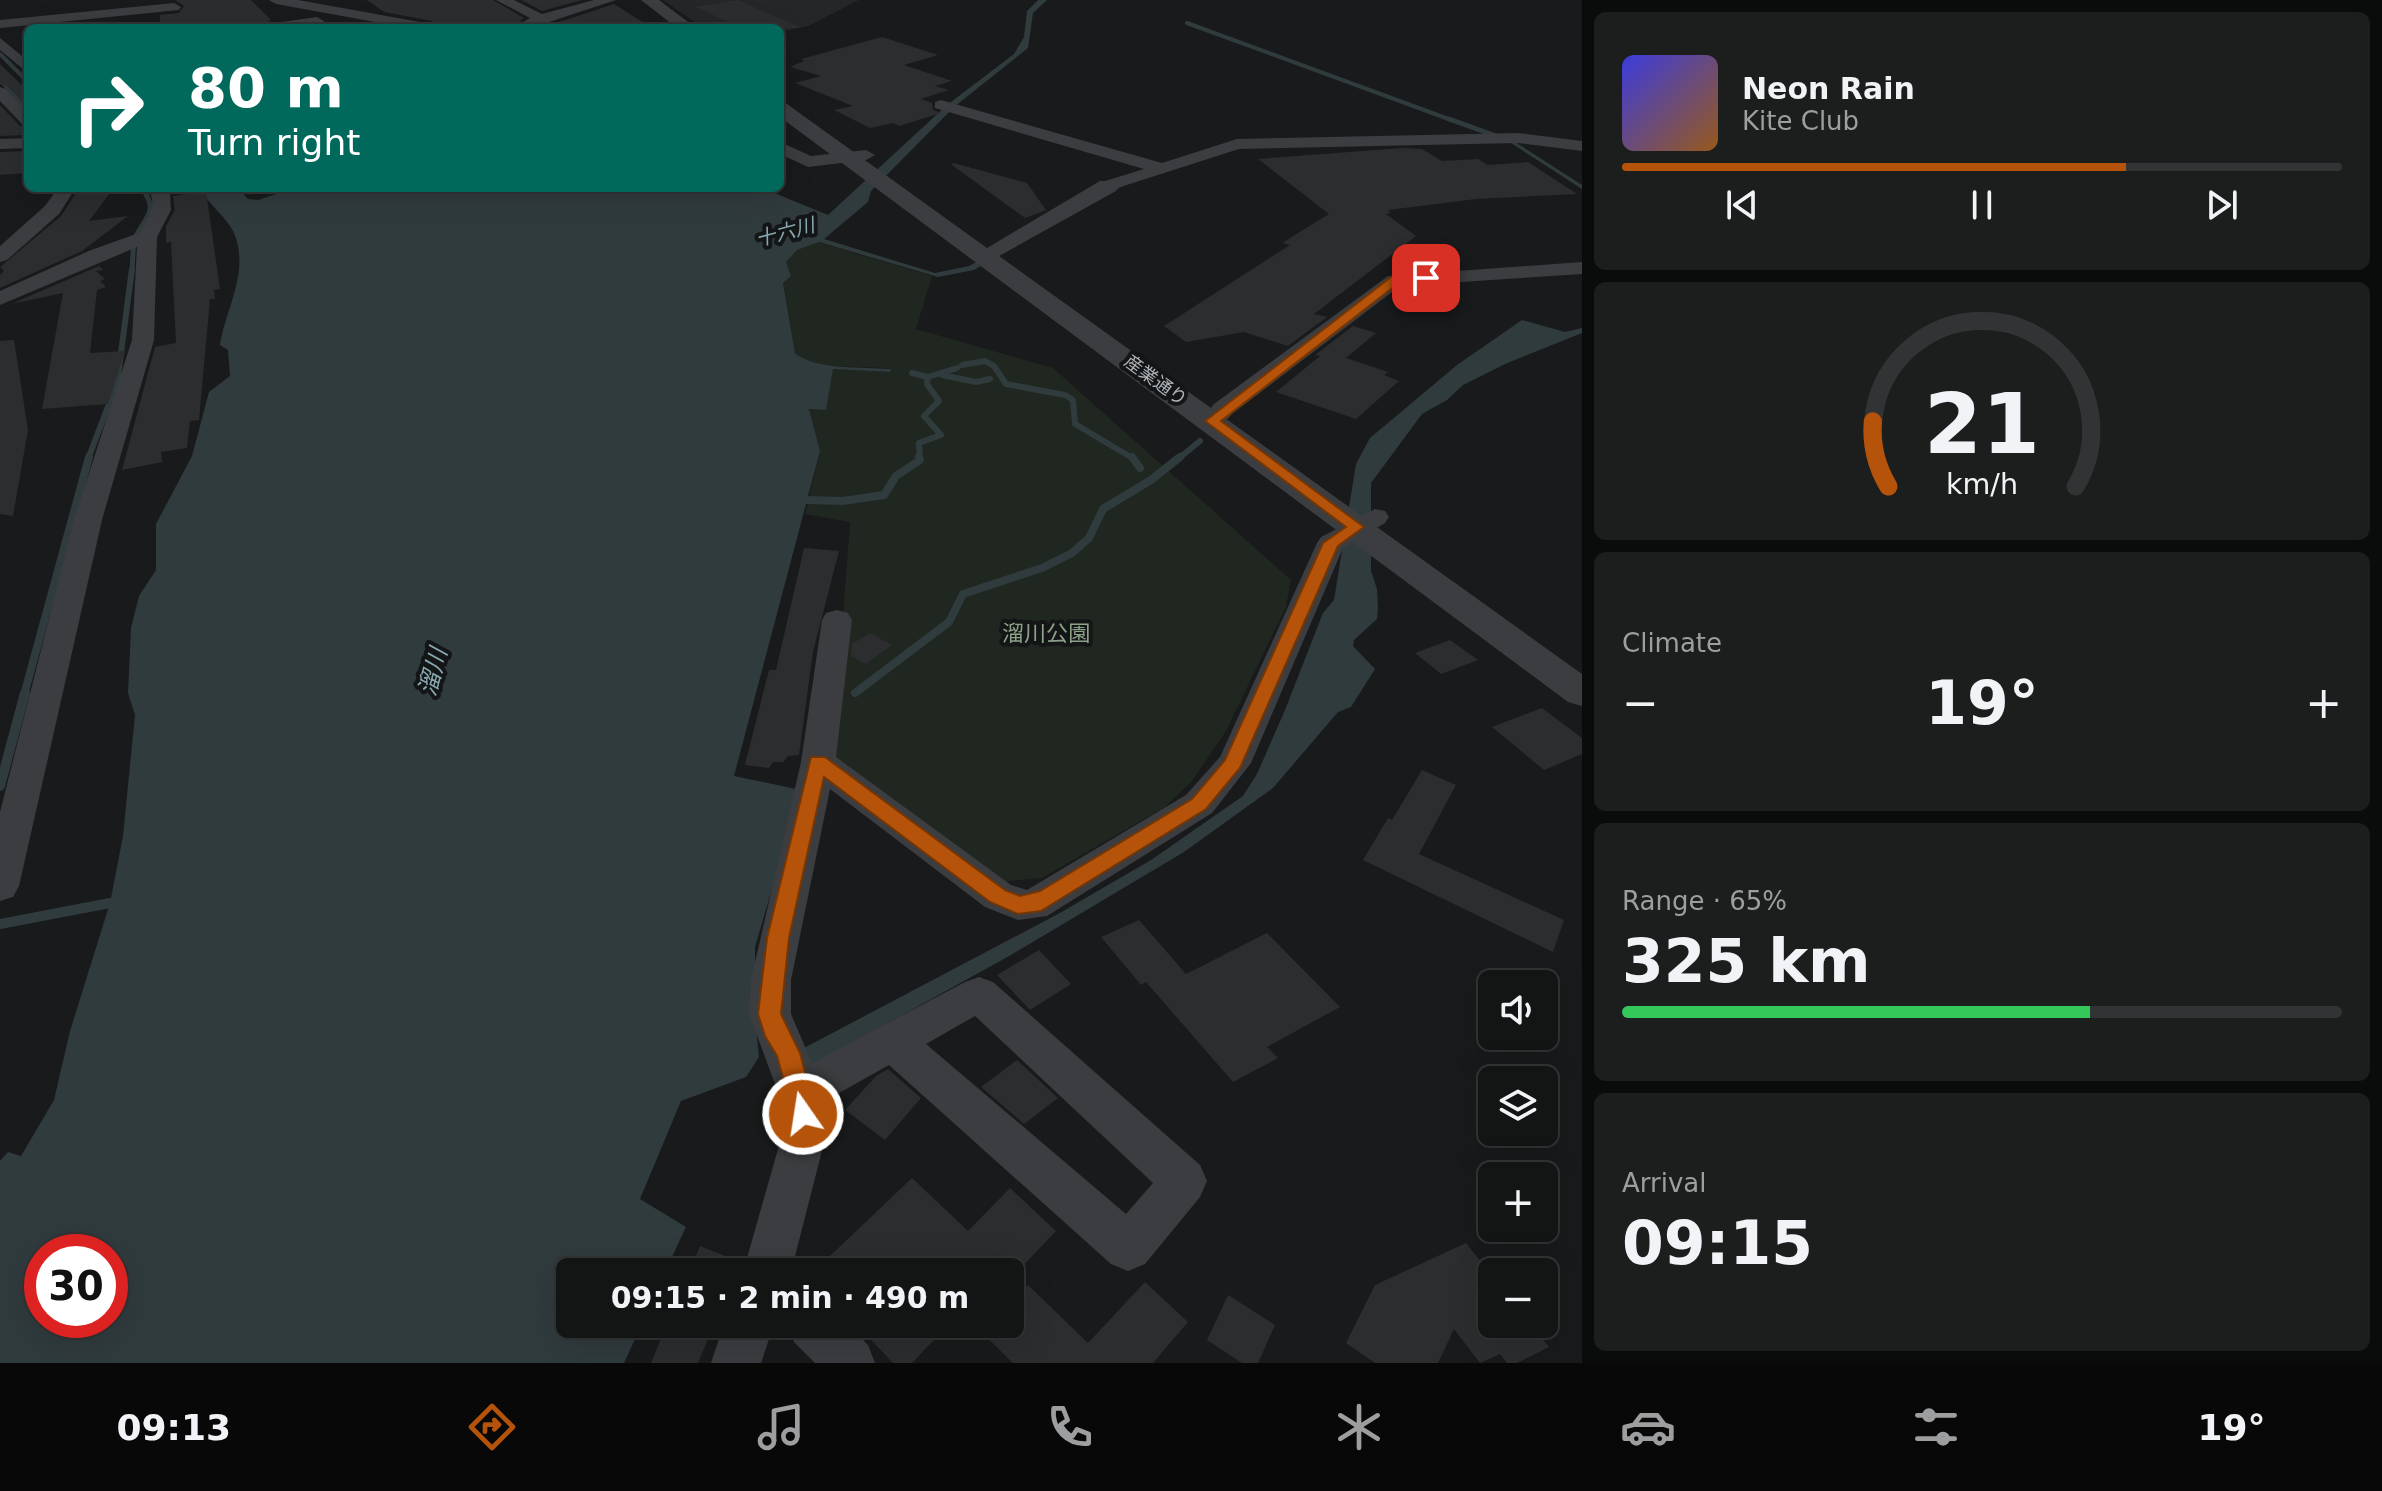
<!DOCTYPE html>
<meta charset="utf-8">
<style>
:root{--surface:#131414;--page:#1c1d1d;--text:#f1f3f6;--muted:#9d9ea0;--line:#323334;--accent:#b45309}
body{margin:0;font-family:"DejaVu Sans","Noto Sans JP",sans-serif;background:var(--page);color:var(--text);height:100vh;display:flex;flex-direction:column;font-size:30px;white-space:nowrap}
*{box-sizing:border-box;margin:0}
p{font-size:26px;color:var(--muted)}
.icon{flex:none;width:44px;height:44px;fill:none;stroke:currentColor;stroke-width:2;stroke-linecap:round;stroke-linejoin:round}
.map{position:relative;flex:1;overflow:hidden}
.side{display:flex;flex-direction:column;gap:12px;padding:12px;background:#0a0b0b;width:800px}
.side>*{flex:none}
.banner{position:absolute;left:24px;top:24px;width:760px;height:168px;border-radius:12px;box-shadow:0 8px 32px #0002,0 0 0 2px var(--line);background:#00695c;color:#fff;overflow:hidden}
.tools{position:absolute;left:1478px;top:970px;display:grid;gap:16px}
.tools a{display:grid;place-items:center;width:80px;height:80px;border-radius:12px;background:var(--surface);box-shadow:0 8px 32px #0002,0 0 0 2px var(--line);font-size:40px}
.speed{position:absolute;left:24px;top:1234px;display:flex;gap:16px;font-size:40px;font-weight:700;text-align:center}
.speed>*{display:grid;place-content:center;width:104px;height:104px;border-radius:50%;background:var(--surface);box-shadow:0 8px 32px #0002,0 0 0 2px var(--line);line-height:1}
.speed .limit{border:12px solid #d22;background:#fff;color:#111}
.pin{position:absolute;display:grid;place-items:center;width:68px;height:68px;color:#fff;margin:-34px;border-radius:16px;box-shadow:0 4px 12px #0006}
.me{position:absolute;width:88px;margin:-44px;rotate:347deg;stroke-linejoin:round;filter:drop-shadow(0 0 6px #0008)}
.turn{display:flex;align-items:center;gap:28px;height:168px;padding:0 32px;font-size:36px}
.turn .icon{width:104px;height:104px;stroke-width:2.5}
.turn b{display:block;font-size:56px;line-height:68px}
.big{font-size:60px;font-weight:600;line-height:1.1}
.side .card{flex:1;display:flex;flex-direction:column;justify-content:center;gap:12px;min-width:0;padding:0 28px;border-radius:12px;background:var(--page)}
.side .dial{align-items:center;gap:0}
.dial svg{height:208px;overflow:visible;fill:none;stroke:var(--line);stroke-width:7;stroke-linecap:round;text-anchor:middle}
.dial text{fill:var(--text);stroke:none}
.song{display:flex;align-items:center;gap:24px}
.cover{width:96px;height:96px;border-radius:12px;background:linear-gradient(135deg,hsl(240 70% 55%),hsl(30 70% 35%))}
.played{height:8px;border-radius:4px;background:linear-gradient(90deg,var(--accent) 70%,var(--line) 70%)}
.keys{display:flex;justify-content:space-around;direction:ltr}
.heat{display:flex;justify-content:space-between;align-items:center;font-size:44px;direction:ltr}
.charge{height:12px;border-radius:6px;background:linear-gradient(90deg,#34c759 65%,var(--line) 0)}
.trip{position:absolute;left:556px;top:1258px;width:468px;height:80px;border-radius:12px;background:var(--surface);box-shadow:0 8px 32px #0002,0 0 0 2px var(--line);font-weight:600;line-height:80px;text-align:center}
.menu{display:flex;height:128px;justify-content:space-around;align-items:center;background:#080808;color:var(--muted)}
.menu .icon{width:56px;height:56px}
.menu .selected{color:var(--accent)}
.menu b{font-size:36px;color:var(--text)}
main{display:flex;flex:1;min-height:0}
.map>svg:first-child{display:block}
.built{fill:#252628}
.green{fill:#202620}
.water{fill:#303b3e;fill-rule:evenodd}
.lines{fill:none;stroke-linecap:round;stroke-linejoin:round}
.stream-far4{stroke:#303b3e;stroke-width:4}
.stream-far3{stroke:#303b3e;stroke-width:5}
.stream-far2{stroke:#303b3e;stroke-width:6}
.stream-far1{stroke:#303b3e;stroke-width:8}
.stream{stroke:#303b3e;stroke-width:10}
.building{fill:#2c2d2f}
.minor{fill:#3b3d40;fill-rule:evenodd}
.tertiary{fill:#3b3d40;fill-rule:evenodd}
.route{fill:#b45309;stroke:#753606;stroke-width:2}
.labels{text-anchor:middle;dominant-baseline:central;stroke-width:8;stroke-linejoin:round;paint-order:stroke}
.far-street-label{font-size:18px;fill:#adb4b9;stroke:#141516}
.far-water-label{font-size:20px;font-style:italic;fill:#88a8b1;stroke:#141516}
.park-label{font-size:22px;fill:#8ba286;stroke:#141516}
.water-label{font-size:24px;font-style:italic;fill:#88a8b1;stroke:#141516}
</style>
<main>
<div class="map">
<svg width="1582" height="1363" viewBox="0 0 1582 1363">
<rect width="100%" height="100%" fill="#191a1b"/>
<path class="built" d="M663 0H859L808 26 780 32V28H703Z"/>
<path class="green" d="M817 242 932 276 916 329 1053 368 1291 580 1286 607 1226 731 1192 781 1165 807 1042 878 998 882 832 759 850 522 805 514 820 451 809 409 826 410 832 369 889 372 891 369C865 365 815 371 795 353L783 282 791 276 785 262 797 250Z"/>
<path class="water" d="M1038 0H1047L1033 13 1028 48 954 107 871 191 868 202 824 239 935 273 969 266 1123 181 1236 145 1505 139 1582 146 1515 142 1582 185V189L1508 141 1241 147 1128 183 974 270 938 277 819 242 797 250 786 262 791 276 783 283 795 353C814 370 865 367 891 369L890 372 833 369 826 410 809 409 820 451 734 776 801 790 755 947V1017L759 1057 746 1077 681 1101 640 1199 686 1227 665 1272H570V1324H642L624 1363H0V1161L8 1152 21 1156 54 1100 70 1031 110 903 123 836 135 715 128 693 131 628 139 596 156 570V524L192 456 209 392 230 376 228 350 220 345C226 307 250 272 234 233 228 219 208 203 199 188H238L248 199 258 200 295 188H762L828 215 947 105 1014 54 1024 37 1027 11ZM42 1252H110V1320H42Z
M1522 320 1565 332 1582 328V333L1505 364 1463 385 1447 400 1422 414 1371 483V571L1377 589 1378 609 1377 619 1354 640 1353 646 1375 669 1351 707 1338 712 1273 788 1184 852 1011 955 803 1070 804 1048 1058 914 1151 860 1243 796 1257 774 1285 710 1323 613 1334 600 1356 464 1370 438 1457 365Z"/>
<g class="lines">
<path class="stream-far4" d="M1187 23 1454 121
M0 54 28 82
M0 80 28 109"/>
<path class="stream-far3" d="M1449 119 1499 137
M132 271C133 260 132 246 136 236 146 216 159 212 142 188"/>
<path class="stream-far2" d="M962 365 985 361 994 366 1006 384 1065 395 1073 400 1075 424 1134 459
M912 373 928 377 957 368
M942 375 976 382 990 379
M88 459 117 383 132 269
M920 459 919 443 941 435 924 416 939 401 927 384 928 377
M1178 459 1200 441"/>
<path class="stream-far1" d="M1132 457 1140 468
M806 500 843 501 884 495 896 476 920 460 919 457
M855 693 949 622 963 594 1042 568 1072 553 1089 538 1103 509 1151 480 1180 457
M24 695 89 457"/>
<path class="stream" d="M0 786 25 693
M0 924 110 903"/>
</g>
<path class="building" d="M159 0H251L271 20 257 28H160V15L179 13 184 6 175 0Z
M367 0H493L524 18 510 28H441L432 21 384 12Z
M521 0H582L542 11Z
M738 0 802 28H743L695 7Z
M614 4 652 28H541Z
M882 37 938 55 904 65 952 81 935 86 949 90 921 99 932 103 933 110 941 113 899 126 893 123 870 128 834 110 853 106 795 83 821 76 790 67 804 61 801 59Z
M0 64 28 91V108L8 87 0 84Z
M0 105 20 126 28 129V135L0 136Z
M1402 148 1422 149 1442 161 1478 159 1488 165 1528 162 1577 194 1476 199 1388 210 1391 213 1386 214 1416 236 1314 314 1327 317 1288 346 1244 332 1186 342 1164 326 1290 245 1282 243 1329 214 1258 159Z
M28 151V173L0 175V152Z
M953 163 1027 183 1046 210 1025 218 952 165Z
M113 189 89 221 128 216 82 251 0 288V275L4 271 0 267 61 216 78 190Z
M206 191 220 289 214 290 215 299H210L199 420 190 421 187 448 161 452 162 462 122 470 155 347 176 343 171 242 166 243V226L175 210 173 196Z
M99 266 103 270 96 271 105 279 100 281 106 287 97 290 90 353 125 351 108 404 42 409 63 293 11 304Z
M1353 326 1376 333 1346 358 1388 372 1384 375 1399 381 1356 419 1276 392 1320 356 1315 355Z
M14 340 28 430 13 516 0 514V341Z
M804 548 839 551 813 652 799 755 788 756 783 762H773L769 768 745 765 769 670H776Z
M870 633 892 645 866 664 851 656 852 644Z
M1450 640 1478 660 1441 674 1415 653Z
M1542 708 1582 738V754L1544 770 1492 727Z
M1422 770 1456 785 1419 854 1564 920 1553 952 1363 860 1388 818 1392 820Z
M1139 920 1186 974 1267 933 1340 1007 1267 1047 1278 1058 1233 1082 1146 982 1141 985 1101 937Z
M1039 950 1071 984 1030 1010 997 975Z
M1017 1060 1058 1098 1024 1124 981 1087Z
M888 1069 921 1098 885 1140 845 1110 876 1076Z
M912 1178 968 1231 1010 1188 1056 1231 1017 1272H813Z
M1466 1243 1492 1276V1324H1530L1549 1347 1517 1363H1507L1500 1354 1480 1363 1454 1329 1438 1363H1375L1346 1343 1375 1285Z
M700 1246 743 1263 740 1272H689Z
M1145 1282 1188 1322 1153 1363H1013L973 1324H1010V1305L1028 1285 1088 1343Z
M1228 1295 1275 1325 1258 1363H1242L1207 1340Z
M667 1324H714L698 1363H651Z
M856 1324H949L912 1363H893Z"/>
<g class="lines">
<path class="minor" d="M269 0H298L431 24 438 28H408L276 4Z
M496 0H514L542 14 594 0H616L531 28H513L530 18Z
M174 3 181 7 179 10 0 28V20Z
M317 17 324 21 322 24 296 28H260L267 24Z
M0 38 28 61V73L0 50Z
M0 87 6 89 28 112V126L22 124 0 101Z
M941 100 1162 163 1237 139 1518 133 1582 141V151L1518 143 1239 149 1108 191 1102 190 1099 186 1102 182 1144 169 935 108V102Z
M28 138V148L0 149V139Z
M780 142 811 156 866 150 875 155 866 160 808 167 780 154Z
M58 188 75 189 59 214 7 260 0 262V246L45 206Z
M147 188H166L170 193 171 210 157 237 154 340 102 520 19 886 13 897 0 901V812L74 520 132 340 137 247 0 305V291L91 250 139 233C148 218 159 204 147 188Z
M1582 262V274L1400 286 1232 414 1221 426H1203L1200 421 1214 404 1388 276Z
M1375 509 1385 511 1389 517 1385 523 1343 548 1251 763 1212 813 1047 916 1018 920 985 907 830 789 791 980V1014L812 1063 965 982 979 977 993 982 1200 1165 1207 1181 1200 1197 1145 1264 1128 1271 1111 1264 889 1065 823 1102 826 1135 791 1272H743L782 1135 778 1092 749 1014 751 980 801 762 822 620 826 613 837 610 848 613 852 620 836 757 1011 885 1027 890 1186 795 1220 757 1317 543 1321 537ZM975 1016 1153 1183 1126 1214 926 1044Z
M724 1324H774L761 1363H711Z
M787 1324H847L868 1345 875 1363H815L794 1342Z"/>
<path class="tertiary" d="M641 0H659L696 28H677Z
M780 102 787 104 987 248 1100 181H1116L1119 186 1116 191 999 256 1582 674V706L1568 702 780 117Z"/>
</g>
<path class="route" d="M1426 274 1432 278 1431 280 1399 283 1221 421 1364 527 1338 546 1240 768 1206 809 1041 911 1018 914 990 902 824 777 789 938 781 1014 800 1053 816 1114 812 1122 803 1125 795 1122 777 1056 765 1036 758 1014 767 938 811 757H825L1005 890 1020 896 1040 891 1192 799 1225 760 1323 543 1346 527 1205 421 1391 277Z"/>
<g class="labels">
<g class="far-street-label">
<text transform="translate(1156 380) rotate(36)">産業通り</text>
</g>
<g class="far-water-label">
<text transform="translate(785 232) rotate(-15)">十六川</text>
</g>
<g class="park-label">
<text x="1046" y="633">溜川公園</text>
</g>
<g class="water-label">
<text transform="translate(433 672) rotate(-75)">溜川</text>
</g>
</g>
</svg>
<div class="tools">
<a><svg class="icon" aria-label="sound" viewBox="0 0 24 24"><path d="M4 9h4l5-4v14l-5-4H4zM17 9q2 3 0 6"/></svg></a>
<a><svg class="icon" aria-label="layers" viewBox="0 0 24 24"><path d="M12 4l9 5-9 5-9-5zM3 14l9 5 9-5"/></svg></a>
<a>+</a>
<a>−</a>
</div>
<div class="speed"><div class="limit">30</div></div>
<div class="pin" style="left:1426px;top:278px;background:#d93025"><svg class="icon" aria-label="arrive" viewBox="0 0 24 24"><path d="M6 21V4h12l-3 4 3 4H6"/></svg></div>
<svg class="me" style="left:803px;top:1114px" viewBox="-20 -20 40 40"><circle r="17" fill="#b45309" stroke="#fff" stroke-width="3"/><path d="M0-11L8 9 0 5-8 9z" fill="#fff"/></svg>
<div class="trip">09:15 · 2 min · 490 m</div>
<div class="banner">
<div class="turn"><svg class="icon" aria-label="right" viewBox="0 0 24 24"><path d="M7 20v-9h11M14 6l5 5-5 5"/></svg><div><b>80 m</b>Turn right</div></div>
</div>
</div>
<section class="side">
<div class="card">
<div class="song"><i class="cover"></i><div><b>Neon Rain</b><p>Kite Club</p></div></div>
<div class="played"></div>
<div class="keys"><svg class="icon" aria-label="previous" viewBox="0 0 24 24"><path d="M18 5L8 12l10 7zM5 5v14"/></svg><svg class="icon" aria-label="pause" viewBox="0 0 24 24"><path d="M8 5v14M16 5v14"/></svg><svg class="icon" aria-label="next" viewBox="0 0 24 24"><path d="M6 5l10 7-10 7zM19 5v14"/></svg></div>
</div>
<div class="card dial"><svg viewBox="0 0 100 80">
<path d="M14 69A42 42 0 1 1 86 69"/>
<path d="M14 69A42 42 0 0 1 8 44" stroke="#b45309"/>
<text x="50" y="56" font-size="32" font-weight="700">21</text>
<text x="50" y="72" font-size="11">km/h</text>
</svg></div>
<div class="card"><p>Climate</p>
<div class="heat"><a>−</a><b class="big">19°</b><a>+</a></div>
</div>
<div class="card"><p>Range · 65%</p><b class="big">325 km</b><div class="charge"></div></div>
<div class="card"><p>Arrival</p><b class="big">09:15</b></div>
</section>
</main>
<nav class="menu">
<b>09:13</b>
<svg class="icon selected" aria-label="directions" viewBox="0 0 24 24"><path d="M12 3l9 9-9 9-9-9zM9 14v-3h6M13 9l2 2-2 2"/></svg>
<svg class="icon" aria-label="music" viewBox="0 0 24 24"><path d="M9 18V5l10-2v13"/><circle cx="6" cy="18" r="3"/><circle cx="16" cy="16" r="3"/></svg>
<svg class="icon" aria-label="phone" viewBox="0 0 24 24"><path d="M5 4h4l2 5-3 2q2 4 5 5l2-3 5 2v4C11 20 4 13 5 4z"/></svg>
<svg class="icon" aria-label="climate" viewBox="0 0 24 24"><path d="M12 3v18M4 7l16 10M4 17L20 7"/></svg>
<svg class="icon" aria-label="car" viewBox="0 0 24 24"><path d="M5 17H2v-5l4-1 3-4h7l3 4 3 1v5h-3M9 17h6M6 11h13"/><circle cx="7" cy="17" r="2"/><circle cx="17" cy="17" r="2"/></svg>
<svg class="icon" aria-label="filters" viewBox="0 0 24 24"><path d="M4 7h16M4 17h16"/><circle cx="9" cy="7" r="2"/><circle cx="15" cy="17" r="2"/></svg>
<b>19°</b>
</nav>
